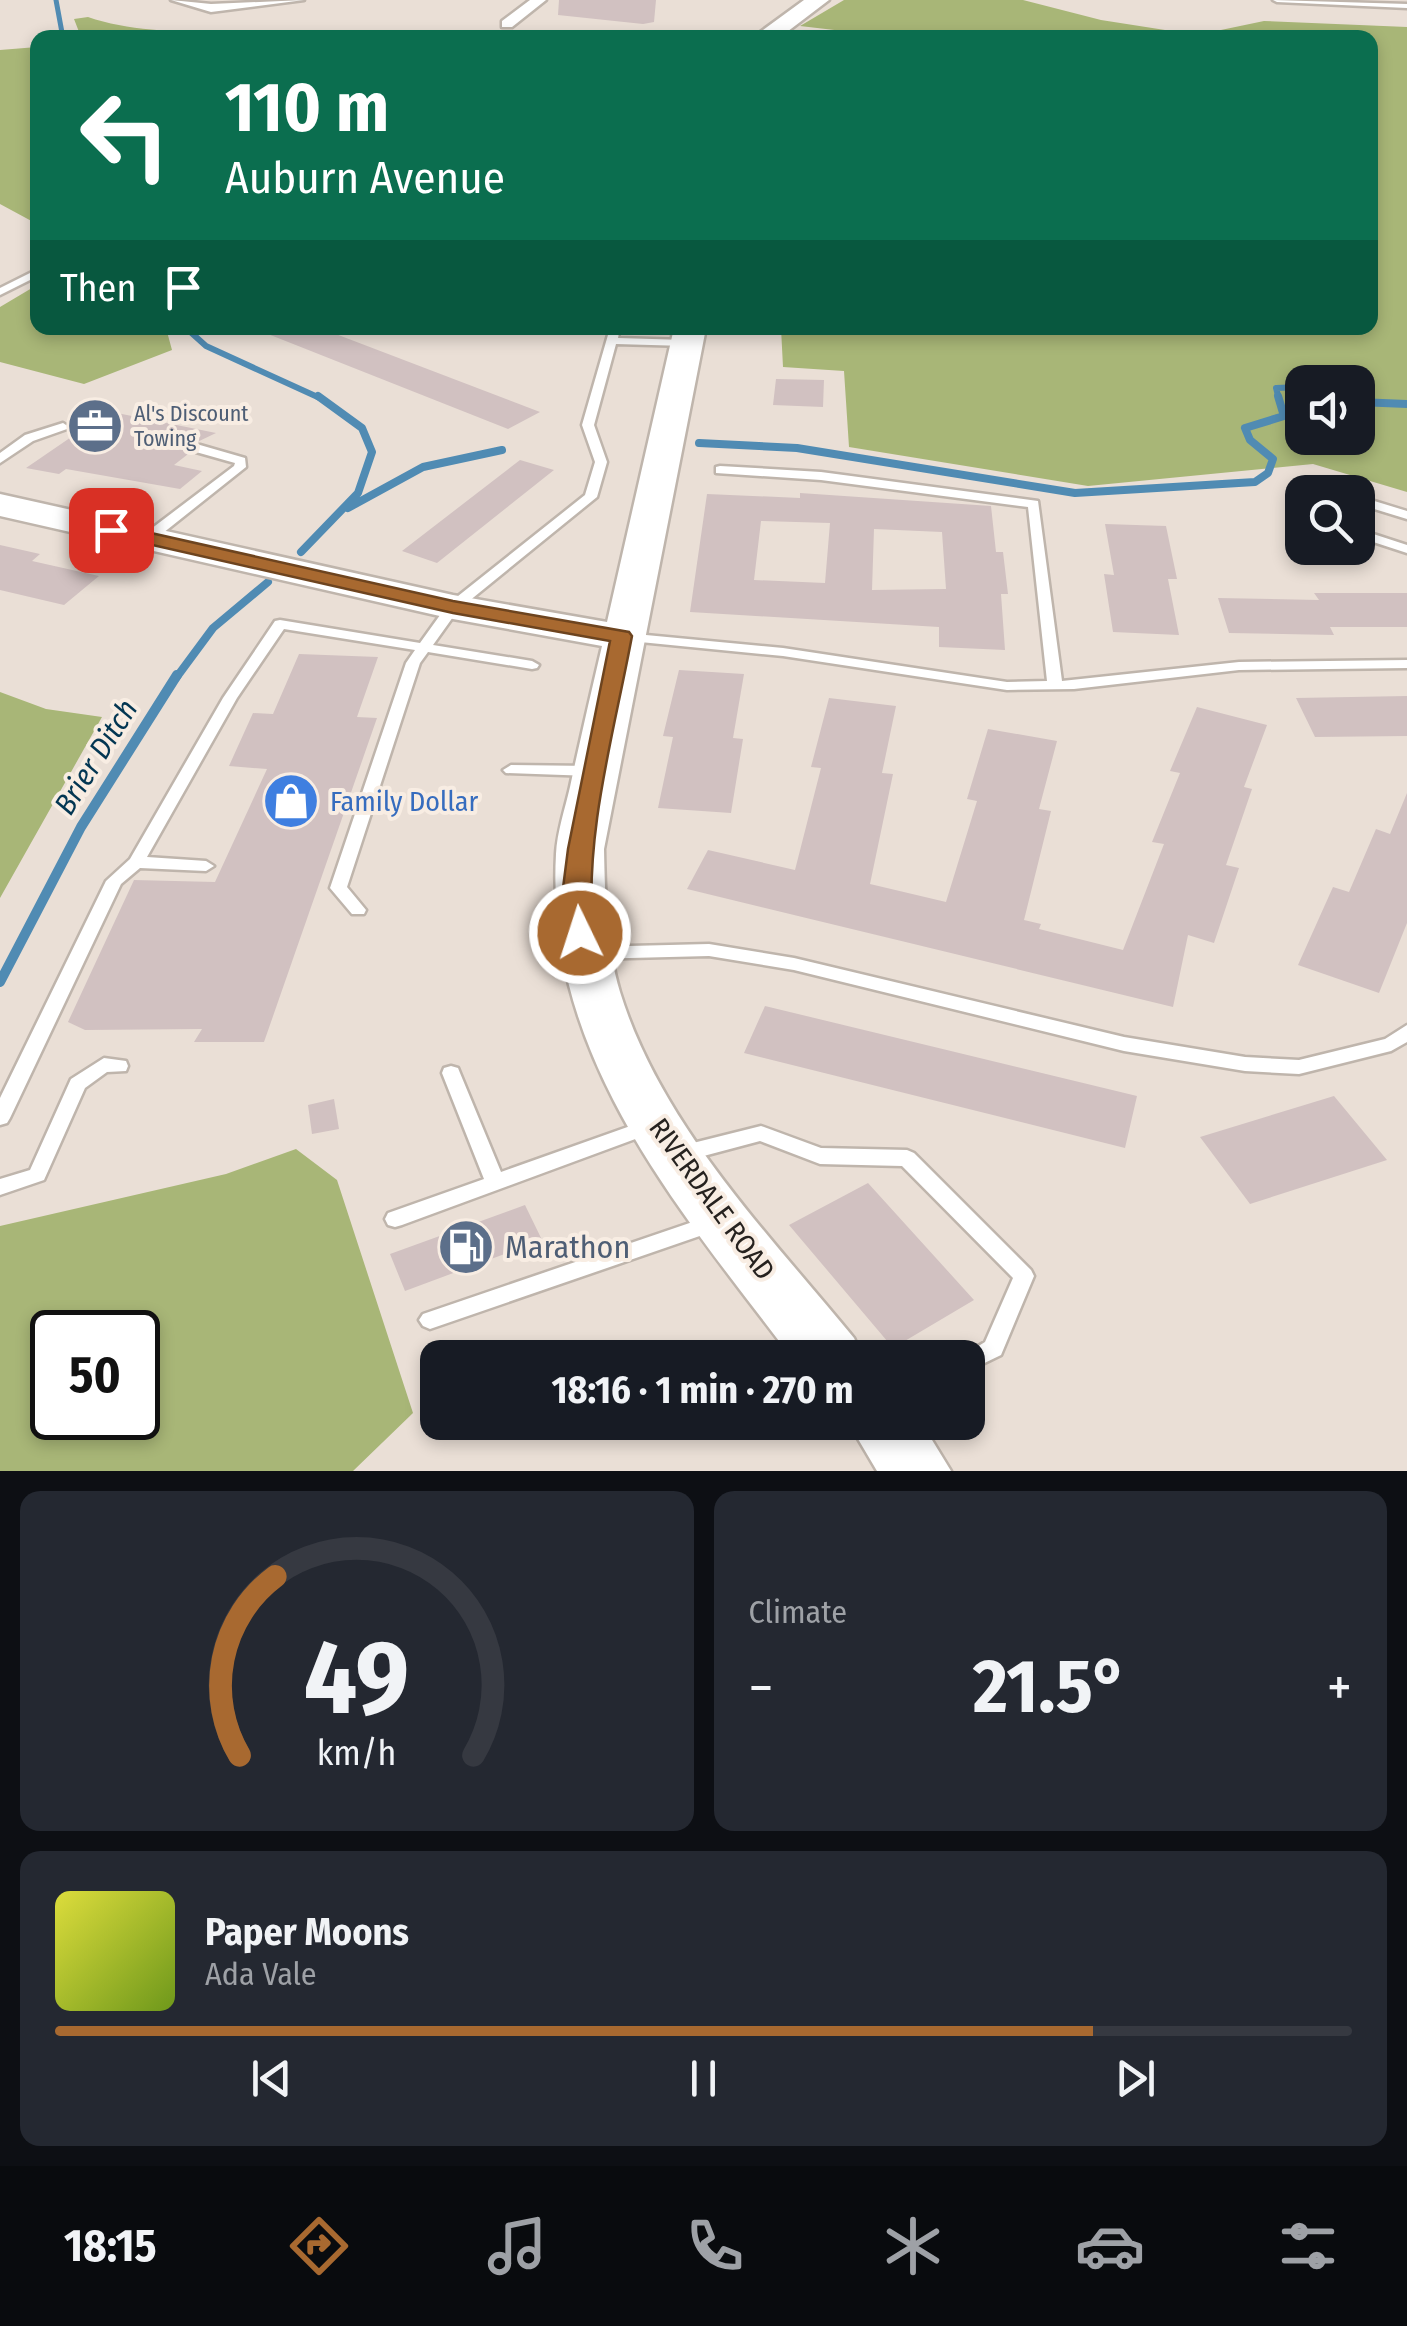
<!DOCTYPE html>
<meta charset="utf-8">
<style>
:root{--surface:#171b24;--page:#242831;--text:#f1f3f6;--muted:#9ea1a6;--line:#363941;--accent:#a86930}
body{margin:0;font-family:"Fira Sans Condensed",sans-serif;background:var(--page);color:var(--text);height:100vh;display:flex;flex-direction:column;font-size:38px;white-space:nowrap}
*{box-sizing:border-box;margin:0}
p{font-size:32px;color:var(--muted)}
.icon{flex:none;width:55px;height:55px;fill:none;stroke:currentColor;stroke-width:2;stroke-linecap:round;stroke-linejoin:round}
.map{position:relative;height:1471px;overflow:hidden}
.panel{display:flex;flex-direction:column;gap:20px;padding:20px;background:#0d0f14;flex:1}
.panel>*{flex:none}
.hud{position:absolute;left:30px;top:30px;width:1348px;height:305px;border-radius:20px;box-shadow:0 5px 15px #0003;background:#0b6e4f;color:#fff;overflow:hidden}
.buttons{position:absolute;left:1285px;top:365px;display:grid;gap:20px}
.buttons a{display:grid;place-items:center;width:90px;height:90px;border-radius:20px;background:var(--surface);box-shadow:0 5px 15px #0003;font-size:50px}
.speed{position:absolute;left:30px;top:1310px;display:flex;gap:20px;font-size:50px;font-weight:700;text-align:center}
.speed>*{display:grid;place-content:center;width:130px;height:130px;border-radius:50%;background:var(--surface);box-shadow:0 5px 15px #0003;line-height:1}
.speed .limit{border:5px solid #111;border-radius:15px;background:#fff;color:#111}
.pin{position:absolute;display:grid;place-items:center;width:85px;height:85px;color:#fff;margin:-42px;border-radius:20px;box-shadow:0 5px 15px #0006}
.me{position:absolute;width:110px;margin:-55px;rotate:356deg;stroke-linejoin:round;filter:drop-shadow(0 0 8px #0008)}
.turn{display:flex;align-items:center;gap:35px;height:210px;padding:0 30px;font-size:45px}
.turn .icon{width:130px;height:130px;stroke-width:2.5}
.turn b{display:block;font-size:70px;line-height:85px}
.then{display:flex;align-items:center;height:95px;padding:0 30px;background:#0003;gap:20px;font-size:38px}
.big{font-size:75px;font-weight:700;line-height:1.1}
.panel .tile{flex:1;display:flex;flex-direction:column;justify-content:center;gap:15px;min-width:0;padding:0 35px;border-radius:20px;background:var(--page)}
.panel .dial{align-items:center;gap:0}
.dial svg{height:260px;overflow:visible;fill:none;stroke:var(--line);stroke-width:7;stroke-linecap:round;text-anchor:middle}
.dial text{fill:var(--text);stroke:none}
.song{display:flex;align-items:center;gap:30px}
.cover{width:120px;height:120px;border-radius:15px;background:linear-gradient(135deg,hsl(60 70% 55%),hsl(80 70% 35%))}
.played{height:10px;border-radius:5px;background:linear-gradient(90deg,var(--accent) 80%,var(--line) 80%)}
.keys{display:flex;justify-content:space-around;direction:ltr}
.heat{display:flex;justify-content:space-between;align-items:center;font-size:55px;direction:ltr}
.panel .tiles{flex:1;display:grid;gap:20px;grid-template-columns:1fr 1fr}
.tile:last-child{grid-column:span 2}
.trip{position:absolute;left:420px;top:1340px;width:565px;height:100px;border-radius:20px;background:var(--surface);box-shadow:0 5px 15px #0003;font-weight:700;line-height:100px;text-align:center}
.tab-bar{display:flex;height:160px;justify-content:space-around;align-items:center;background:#090b0e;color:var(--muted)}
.tab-bar .icon{width:70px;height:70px}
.tab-bar .current{color:var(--accent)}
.tab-bar b{font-size:45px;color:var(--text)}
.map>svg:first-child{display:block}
.forest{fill:#a8b677;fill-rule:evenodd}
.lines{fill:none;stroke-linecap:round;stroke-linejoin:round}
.stream-far3{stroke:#508bb3;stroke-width:5}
.stream-far2{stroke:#508bb3;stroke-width:6}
.stream-far1{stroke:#508bb3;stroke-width:8}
.stream{stroke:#508bb3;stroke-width:10}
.building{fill:#d1c1c1;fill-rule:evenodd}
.lane-casing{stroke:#bfb5ac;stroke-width:5}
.street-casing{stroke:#bfb5ac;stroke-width:5}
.secondary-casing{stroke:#bfb5ac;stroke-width:5}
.lane{fill:#fff;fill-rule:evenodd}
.street{fill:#fff;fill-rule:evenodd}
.secondary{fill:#fff;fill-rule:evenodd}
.route{fill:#a86930;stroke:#6d441f;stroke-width:2.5}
.labels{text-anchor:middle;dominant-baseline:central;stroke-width:8;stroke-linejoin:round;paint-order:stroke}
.far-service-label{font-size:22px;fill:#4e5e75;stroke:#f8ede3;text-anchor:start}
.shop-label{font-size:28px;fill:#366cbe;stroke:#f8ede3;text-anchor:start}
.street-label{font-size:28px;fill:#26221f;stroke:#f8ede3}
.water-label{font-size:30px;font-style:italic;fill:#033652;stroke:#f8ede3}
.near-service-label{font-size:32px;fill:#4e5e75;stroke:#f8ede3;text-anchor:start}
</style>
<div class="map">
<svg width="1407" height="1471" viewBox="0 0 1407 1471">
<rect width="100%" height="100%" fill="#eadfd6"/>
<path class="forest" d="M844 0H1023L1101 20 1197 35 1264 21 1407 27V492L1313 464 1088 486 849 447 844 371 783 367 781 328H1370V38H903L800 26ZM1358 382V438H1302V382Z
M88 17C143 36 211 31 268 32L278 37H81L74 19Z
M37 47H38L37 224 0 204V50Z
M37 285 38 328H166L172 350 84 384 0 362V307Z
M0 692 46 709 102 717 0 898Z
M296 1149 337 1180 413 1413 353 1471H0V1226L226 1174ZM138 1332V1418H52V1332Z"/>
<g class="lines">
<path class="stream-far3" d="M56 0 63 38"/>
<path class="stream-far2" d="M186 328 206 346 322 399
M1279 399 1276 388 1302 387"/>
<path class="stream-far1" d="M1358 402 1407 404
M699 443 797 448 1075 493 1255 482 1268 473 1273 459 1250 440 1245 428 1284 416 1278 396
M348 508 423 467 502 450
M301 552 358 493 372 452 362 428 318 396
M176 678 213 628 268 582"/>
<path class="stream" d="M0 982 81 827 177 675"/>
</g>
<path class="building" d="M559 0H656L654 22 643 24 558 15Z
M253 328H320L540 412 508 429Z
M776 379 824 380 823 407 773 405Z
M117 413 216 433 193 444 192 451 174 465 202 471 180 489 66 469 59 474 26 468 99 418 107 419Z
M520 460 554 470 437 563 402 551Z
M800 493 991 506 996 552H1003L1008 594H1001L1005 650 939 647V627L690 612 707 494 800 498ZM761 521 830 523 825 583 754 580ZM874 529 942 532 946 589 872 590Z
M1105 524 1166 526 1177 579H1168L1179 635 1113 632 1104 574 1114 575Z
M0 545 40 554 32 561 99 576 64 605 0 590Z
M1314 593H1407V627H1330L1334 635 1229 633 1218 598 1319 600Z
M299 654 378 657 357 717 377 718 264 1042H194L202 1029 85 1030 68 1022 134 880 215 882 267 769 229 766 253 713 273 714Z
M679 670 744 674 733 738 743 739 731 813 658 808 673 737 663 736Z
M1407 696V736L1315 737 1296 698Z
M829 698 896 706 882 773 893 774 870 884 946 902 977 801 967 799 988 729 1057 741 1039 809 1051 811 1024 920 1041 924 1039 929 1123 950 1164 844 1152 842 1180 773 1170 771 1197 707 1267 725 1244 787 1252 789 1226 865 1239 868 1214 943 1188 935 1173 1007 687 889 708 850 795 870 821 768 811 767Z
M1407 793V923L1379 993 1298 965 1333 887 1349 892 1376 829 1390 834Z
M765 1006 1137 1096 1125 1148 744 1053Z
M1334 1096 1387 1160 1250 1204 1200 1137Z
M334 1099 339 1129 312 1134 308 1105Z
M868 1183 974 1300 893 1348 789 1225Z
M525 1205 542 1240 405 1291 390 1254Z"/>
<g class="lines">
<g class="lane-casing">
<path id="lane" d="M1273 0 1407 4V8L1277 2Z
M38 269V276L0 295V288Z
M610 328H620L618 338 686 340 691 343 686 346 616 344 594 425 607 462 597 497 458 610 433 645 532 661 539 665 537 668 532 669 428 652 420 663 347 887 366 910 364 914H352L330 888 406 663 415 650 284 629 237 698 147 857 206 861 214 866 206 871 140 868 121 884 10 1118 7 1123 0 1125V1098L106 881 130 859 223 698 275 621 280 620 420 643 448 604 585 495 595 462 582 425Z
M63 423 69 427 67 429 33 441 0 463V453L25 435Z
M200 445 245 458 246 467 153 541H143L142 538 143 535 234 466 235 463 196 452V446Z
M720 466 821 472 1038 501 1062 681 1239 662 1407 660V668L1239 670 1074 689 1007 690 783 656 620 640 618 637 620 634 625 633 783 648 1007 682 1047 681 1028 507 821 480 716 473V467Z
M1358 496 1407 511V519L1358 504Z
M1358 529 1407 545V553L1358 537Z
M511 765 591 766 599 771 591 776 506 773 503 770Z
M709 944 794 958 1124 1037 1245 1057 1299 1060 1385 1039 1407 1025V1042L1391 1051 1299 1074 1245 1071 1124 1051 794 970 709 956 590 959 584 957 581 953 584 949 590 947Z
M104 1058 126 1061 128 1066 126 1071 107 1072 85 1088 44 1180 0 1195V1179L30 1170 71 1079Z
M451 1066 458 1068 460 1073 501 1172 650 1119 657 1121 660 1126 657 1131 402 1225 395 1227 388 1225 385 1219 388 1213 484 1179 442 1073 444 1068Z
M761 1126 821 1148 907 1150 914 1153 1031 1270 1034 1276 1001 1355 968 1371V1358H959L985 1342 1013 1278 902 1166 820 1164 760 1141 681 1162 674 1159 671 1154 674 1149 681 1146Z
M713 1215 720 1217 723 1223 720 1229 430 1329 423 1326 419 1320 423 1314Z"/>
</g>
<g class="street-casing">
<path id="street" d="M171 0 211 4 304 0 211 12Z
M530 0H546L512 27H502V21Z"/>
</g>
<g class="secondary-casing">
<path id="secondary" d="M804 0H829L779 38H752Z
M674 328H706L604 849C605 898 606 945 620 992 661 1125 768 1233 854 1338L863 1358H792C677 1206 545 1056 556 854 557 832 565 809 570 787 580 740 591 693 602 646L453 619 0 516V494L453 595 607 622Z
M848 1422H921L951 1471H877Z"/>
</g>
<use href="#lane" class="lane"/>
<use href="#street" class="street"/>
<use href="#secondary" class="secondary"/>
</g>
<path class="route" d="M111 524 453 601 629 632 632 636C614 733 584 835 593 933L589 940H571L567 933 563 888 568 849 610 641 453 613 104 534V526Z"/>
<defs>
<g id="office-disc" transform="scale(2.875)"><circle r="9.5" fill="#5c6f8a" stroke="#f8ede3"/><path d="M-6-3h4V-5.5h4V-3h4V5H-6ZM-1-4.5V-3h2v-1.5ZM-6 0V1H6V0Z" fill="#fff"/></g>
<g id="shop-disc" transform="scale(2.875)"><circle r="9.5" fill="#3f7fe0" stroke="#f8ede3"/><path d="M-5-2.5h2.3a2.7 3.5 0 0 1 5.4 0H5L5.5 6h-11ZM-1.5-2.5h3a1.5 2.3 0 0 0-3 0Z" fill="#fff"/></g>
<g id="fuel-disc" transform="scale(2.875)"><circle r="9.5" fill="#5c6f8a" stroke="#f8ede3"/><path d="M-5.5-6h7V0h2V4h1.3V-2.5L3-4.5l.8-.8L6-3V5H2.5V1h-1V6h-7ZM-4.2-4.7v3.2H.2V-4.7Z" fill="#fff"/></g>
</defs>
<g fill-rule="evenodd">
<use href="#office-disc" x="95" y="426"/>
<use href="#shop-disc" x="291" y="801"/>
<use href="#fuel-disc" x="466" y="1247"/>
</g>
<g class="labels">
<g class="far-service-label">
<text x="134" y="413">Al's Discount<tspan x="134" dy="25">Towing</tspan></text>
</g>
<g class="shop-label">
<text x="330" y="801">Family Dollar</text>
</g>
<g class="street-label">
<text transform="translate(712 1199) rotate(54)">RIVERDALE ROAD</text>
</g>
<g class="water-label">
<text transform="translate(96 757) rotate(-58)">Brier Ditch</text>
</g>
<g class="near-service-label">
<text x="505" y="1247">Marathon</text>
</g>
</g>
</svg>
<div class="buttons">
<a><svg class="icon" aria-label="sound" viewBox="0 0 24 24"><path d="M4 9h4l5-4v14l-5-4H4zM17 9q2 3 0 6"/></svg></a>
<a><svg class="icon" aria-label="search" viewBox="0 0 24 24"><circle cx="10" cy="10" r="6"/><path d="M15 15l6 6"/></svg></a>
</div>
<div class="speed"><div class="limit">50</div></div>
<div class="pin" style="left:111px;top:530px;background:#d93025"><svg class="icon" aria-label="arrive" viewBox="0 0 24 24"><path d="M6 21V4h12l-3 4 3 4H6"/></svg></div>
<svg class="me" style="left:580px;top:933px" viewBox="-20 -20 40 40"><circle r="17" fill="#a86930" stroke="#fff" stroke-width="3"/><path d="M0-11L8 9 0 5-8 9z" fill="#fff"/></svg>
<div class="trip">18:16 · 1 min · 270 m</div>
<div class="hud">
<div class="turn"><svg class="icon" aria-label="left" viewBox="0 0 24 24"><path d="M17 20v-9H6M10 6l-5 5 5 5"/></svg><div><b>110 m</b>Auburn Avenue</div></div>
<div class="then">Then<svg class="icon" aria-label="arrive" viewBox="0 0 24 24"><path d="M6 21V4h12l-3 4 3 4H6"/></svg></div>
</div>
</div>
<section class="panel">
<div class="tiles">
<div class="tile dial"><svg viewBox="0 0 100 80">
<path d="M14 69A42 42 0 1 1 86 69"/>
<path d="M14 69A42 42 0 0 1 25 14" stroke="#a86930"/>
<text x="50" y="56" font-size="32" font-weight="700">49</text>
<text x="50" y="72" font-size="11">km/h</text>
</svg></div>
<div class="tile"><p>Climate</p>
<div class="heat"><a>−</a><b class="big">21.5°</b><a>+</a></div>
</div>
<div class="tile">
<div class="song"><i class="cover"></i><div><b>Paper Moons</b><p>Ada Vale</p></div></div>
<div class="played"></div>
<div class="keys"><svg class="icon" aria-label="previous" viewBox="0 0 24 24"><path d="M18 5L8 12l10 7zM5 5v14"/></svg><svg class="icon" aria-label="pause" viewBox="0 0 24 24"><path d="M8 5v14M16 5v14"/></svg><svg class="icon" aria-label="next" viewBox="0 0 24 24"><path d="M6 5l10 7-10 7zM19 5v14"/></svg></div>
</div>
</div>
</section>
<nav class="tab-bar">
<b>18:15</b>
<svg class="icon current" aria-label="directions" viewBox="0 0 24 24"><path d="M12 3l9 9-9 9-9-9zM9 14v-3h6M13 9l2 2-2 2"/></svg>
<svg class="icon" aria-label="music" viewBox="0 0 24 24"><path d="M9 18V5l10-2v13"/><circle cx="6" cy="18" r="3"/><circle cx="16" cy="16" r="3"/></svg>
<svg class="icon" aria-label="phone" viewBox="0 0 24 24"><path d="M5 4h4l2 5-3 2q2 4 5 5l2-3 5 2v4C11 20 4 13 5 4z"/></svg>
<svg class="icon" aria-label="climate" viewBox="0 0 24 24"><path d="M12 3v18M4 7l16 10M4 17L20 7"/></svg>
<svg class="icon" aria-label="car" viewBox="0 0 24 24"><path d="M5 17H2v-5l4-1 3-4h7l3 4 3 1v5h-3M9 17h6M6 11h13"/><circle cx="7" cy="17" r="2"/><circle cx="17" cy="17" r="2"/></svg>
<svg class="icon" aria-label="filters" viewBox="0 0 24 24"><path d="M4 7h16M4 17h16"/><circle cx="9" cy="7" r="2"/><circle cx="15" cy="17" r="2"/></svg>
</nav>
